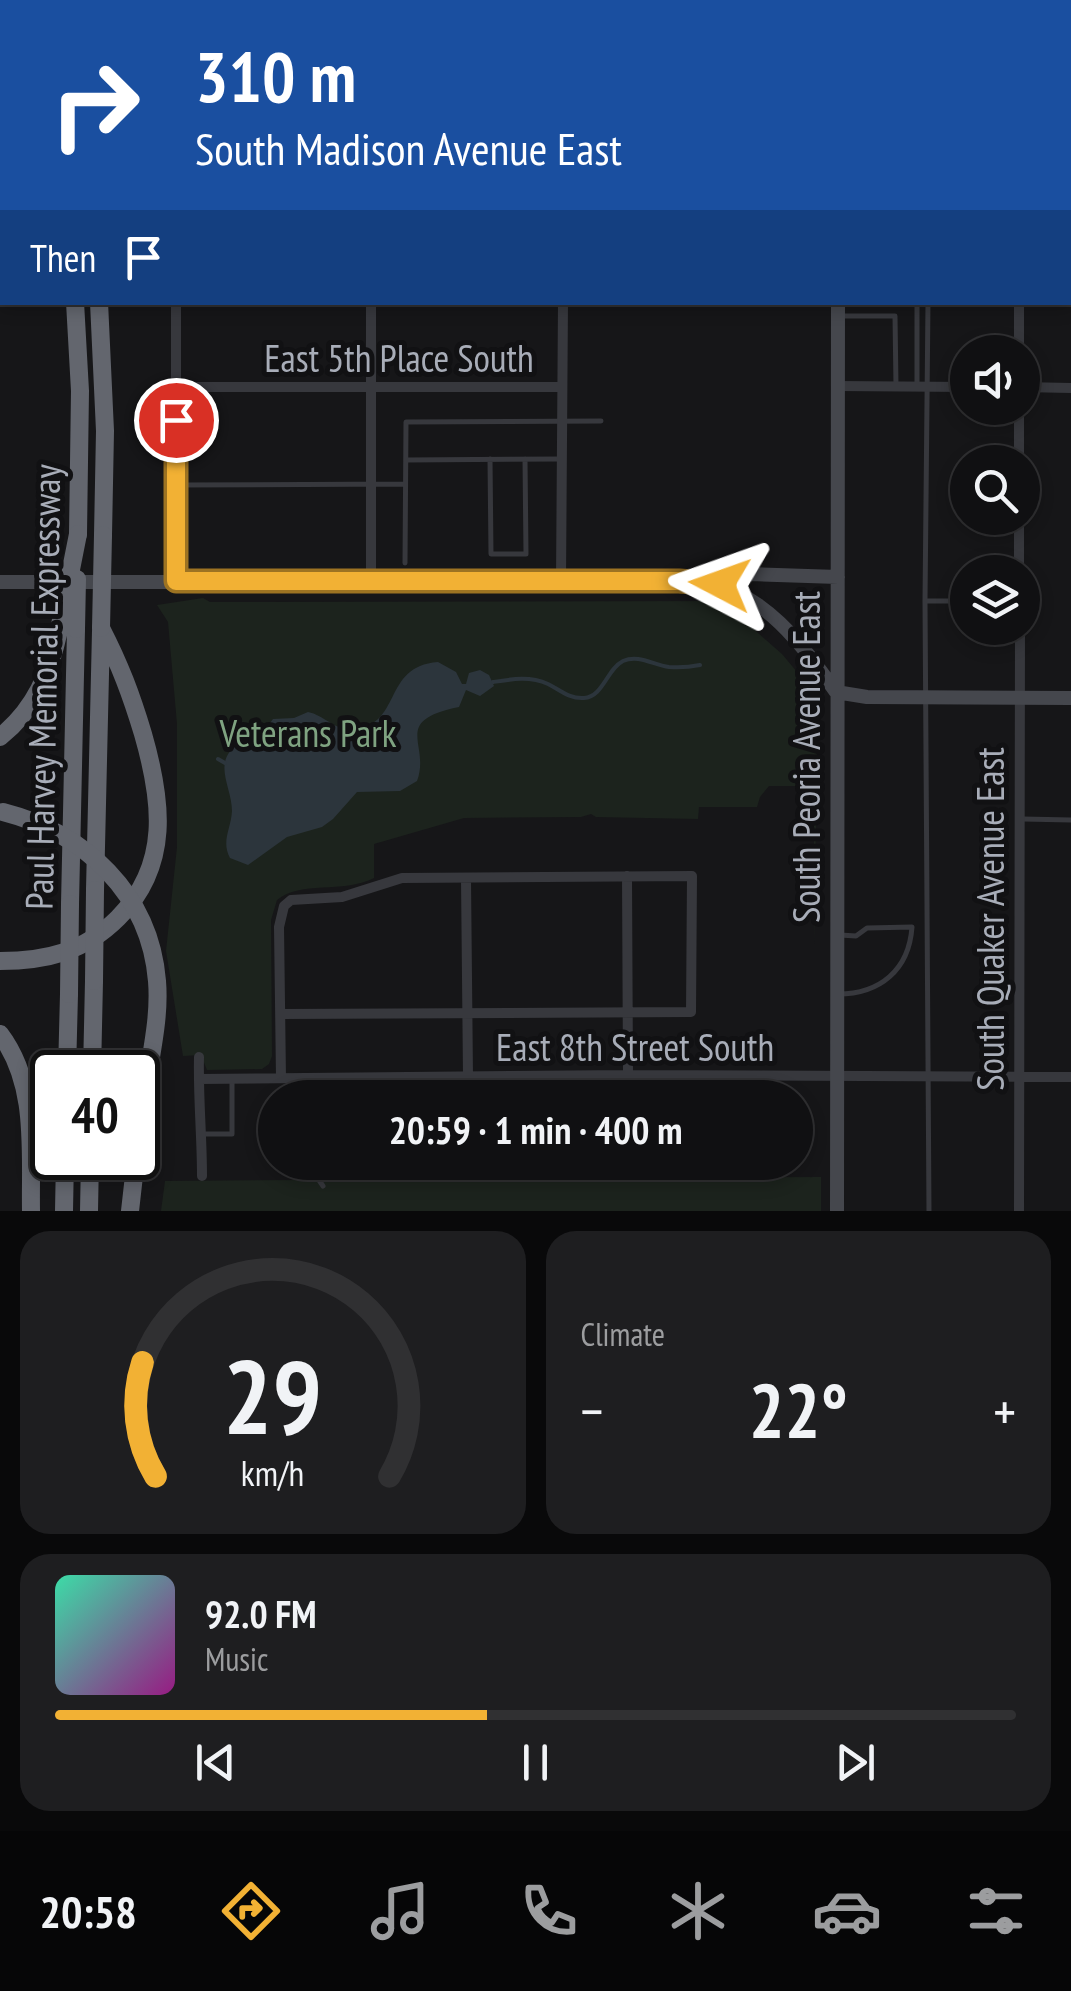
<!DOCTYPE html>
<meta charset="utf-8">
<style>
:root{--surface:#101012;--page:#1e1e20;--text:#f1f3f6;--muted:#9c9d9f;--line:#303032;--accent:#f2b134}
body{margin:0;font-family:"PT Sans Narrow",sans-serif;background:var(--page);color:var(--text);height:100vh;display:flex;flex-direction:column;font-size:38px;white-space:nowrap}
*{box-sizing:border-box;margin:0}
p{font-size:32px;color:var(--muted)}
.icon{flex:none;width:55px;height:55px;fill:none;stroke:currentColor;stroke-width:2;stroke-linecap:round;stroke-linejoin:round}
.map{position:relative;height:1211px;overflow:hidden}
.panel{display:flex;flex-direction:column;gap:20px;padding:20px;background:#09090a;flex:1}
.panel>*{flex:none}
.guide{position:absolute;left:0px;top:0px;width:1072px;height:305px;box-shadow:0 5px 15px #0003,0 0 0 2px var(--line);background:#1a4fa0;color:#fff;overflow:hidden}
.tools{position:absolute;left:950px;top:335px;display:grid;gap:20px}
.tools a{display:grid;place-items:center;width:90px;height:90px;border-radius:50%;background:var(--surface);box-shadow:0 5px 15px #0003,0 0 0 2px var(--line);font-size:50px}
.speed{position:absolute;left:30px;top:1050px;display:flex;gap:20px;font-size:50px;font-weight:700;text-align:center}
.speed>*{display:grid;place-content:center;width:130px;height:130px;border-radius:50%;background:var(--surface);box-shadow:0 5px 15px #0003,0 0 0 2px var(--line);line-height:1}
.speed .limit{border:5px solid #111;border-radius:15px;background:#fff;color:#111}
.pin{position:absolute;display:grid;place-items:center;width:85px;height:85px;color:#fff;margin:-42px;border:5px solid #fff;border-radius:50%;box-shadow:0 2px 10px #0007}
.me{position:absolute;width:110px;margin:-55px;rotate:274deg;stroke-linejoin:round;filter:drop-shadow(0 0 8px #0008)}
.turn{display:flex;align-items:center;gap:35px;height:210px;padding:0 30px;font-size:45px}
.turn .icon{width:130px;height:130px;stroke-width:2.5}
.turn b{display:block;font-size:70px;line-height:85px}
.then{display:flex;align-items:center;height:95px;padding:0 30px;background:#0003;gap:20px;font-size:38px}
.big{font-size:75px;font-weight:700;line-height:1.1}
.panel .card{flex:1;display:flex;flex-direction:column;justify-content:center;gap:15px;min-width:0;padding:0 35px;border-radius:30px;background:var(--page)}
.panel .dial{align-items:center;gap:0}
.dial svg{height:260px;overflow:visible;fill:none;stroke:var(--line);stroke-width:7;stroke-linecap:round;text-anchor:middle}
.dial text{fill:var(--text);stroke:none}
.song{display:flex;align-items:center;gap:30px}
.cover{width:120px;height:120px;border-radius:15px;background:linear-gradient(135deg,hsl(160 70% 55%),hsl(310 70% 35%))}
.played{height:10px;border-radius:5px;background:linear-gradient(90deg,var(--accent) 45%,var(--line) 45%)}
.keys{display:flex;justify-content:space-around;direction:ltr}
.heat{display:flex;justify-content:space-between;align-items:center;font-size:55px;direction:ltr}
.panel .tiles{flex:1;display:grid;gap:20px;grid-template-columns:1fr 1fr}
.card:last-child{grid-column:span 2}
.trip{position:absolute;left:258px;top:1080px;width:555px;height:100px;border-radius:50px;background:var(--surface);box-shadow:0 5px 15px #0003,0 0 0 2px var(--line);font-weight:700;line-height:100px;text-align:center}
.dock{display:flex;height:160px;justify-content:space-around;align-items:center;background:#060607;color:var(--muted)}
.dock .icon{width:70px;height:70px}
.dock .active{color:var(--accent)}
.dock b{font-size:45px;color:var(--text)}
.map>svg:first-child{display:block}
.green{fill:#1c231d}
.water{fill:#2c353c}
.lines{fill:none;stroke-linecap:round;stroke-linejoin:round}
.stream{stroke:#2c353c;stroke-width:4}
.lane{stroke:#37383d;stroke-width:5}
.street{stroke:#37383d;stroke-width:10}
.secondary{stroke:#45474d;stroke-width:14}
.highway{stroke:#63666e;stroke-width:18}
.rail{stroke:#4a4c52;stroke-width:4;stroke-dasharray:12 10;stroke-linecap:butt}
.highway-bridge{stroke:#63666e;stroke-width:18}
.route-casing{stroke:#9d7322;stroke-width:25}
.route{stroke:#f2b134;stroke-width:18}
.labels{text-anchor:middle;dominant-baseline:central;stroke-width:10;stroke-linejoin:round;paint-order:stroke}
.street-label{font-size:38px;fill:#a8adb8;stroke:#111113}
.park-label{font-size:38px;fill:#7fa381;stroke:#111113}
</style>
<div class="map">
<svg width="1071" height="1211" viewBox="0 0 1071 1211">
<rect width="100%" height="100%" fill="#161618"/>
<path class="green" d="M203 598 210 602 721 601 782 654 818 697 814 945V786H769L760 797 757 807H699L698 819 596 817 591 814 581 817 464 818 374 844V878C342 894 301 880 277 900L271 920 272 1056 269 1064 262 1069 207 1070 201 1055 183 1056 166 951 177 847V724L168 622 157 605Z
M306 1163H339L340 1180 821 1177V1211H161L165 1181 306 1180Z"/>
<path class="water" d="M438 662 456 672 462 684H466L469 673 480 670 489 675 494 686 480 696 466 690 459 707C390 721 431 744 417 781L400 791 357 792 333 819 322 827 287 837 248 865 230 858C221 841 231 829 232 811 232 787 212 763 237 745L246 747 248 740 263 732 273 719 294 718 308 712C324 715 334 730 351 729 403 728 381 666 438 662Z"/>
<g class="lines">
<path class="stream" d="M493 682C512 679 530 676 548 684 560 690 569 699 584 698 603 697 607 669 623 661 639 654 653 665 669 667 680 668 690 667 700 665
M218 759 225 763"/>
<path class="lane" d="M178 0V2
M917 302V384
M928 302 925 601 929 1211
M841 316H895L896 386
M490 459 491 554H526L525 459
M406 460 561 459
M176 485 405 484
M405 563 406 422 601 421
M925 601H968
M966 626H968
M1023 819 1071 820
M838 994C880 994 909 970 912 927L867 928 856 936 840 935
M578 1076V1098
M308 1081V1098
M434 1098 435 1076
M764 1098V1078
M202 1134H232V1081
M312 1162 314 1173 323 1186
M434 1162V1169L694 1168V1162"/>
<path class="street" d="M563 0V2
M495 1 548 0
M1019 352V302
M837 386 968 387
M176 387H562
M1022 387 1071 388
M1019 408V462
M1019 518V572
M176 581V302
M371 581V302
M561 581 563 302
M627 876 628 1075
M466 879 468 1076
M199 1057C198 1097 202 1136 202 1176
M281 1078 279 927 284 906 291 900 342 897 402 878 692 876 691 1012 281 1014
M199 1079 628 1075 1071 1077
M1019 1211 1020 628"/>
<path class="secondary" d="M839 0V2
M0 2H39
M272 2 498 0
M711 581 751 574 838 577
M0 582H706C766 594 802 645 836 692L867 697 1071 698
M837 1211 838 302"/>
<path class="highway" d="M56 0V2
M81 2V0
M75 302 80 391 78 534
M99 302 105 431 103 535
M0 737C35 709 50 673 59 630
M95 890 101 631
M70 904 76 629
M0 961C46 961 84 952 118 918 171 865 162 800 143 734 131 694 120 665 101 628
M0 1034C38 1084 30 1152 31 1211
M67 1072 69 994
M92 1072 94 981
M138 1146 146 1088
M64 1211 65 1158
M89 1211 90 1158
M130 1211 136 1158"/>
<path class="rail" d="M895 0 901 2
M1070 78 1071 79"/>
<path class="highway-bridge" d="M101 628 103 535
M76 629 77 579
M59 630 78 534
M3 812C85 833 150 894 157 981 160 1017 151 1053 146 1088
M94 981 95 890
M69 994 70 904"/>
</g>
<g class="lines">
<g class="route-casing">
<path id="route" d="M176 420V581H679L720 584"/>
</g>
<use href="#route" class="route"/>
</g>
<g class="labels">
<g class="street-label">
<text x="399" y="357">East 5th Place South</text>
<text transform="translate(42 687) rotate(-89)">Paul Harvey Memorial Expressway</text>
<text transform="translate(805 757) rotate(-90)">South Peoria Avenue East</text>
<text transform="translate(989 919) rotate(-90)">South Quaker Avenue East</text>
<text x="635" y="1046">East 8th Street South</text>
</g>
<g class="park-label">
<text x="308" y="732">Veterans Park</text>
</g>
</g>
</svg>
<div class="tools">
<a><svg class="icon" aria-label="sound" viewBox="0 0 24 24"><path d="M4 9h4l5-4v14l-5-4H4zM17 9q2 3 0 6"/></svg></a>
<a><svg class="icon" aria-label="search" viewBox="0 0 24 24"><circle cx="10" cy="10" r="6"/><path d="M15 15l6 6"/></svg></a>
<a><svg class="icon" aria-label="layers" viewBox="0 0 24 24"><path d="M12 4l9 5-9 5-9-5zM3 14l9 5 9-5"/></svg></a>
</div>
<div class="speed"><div class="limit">40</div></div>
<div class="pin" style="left:176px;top:420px;background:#d93025"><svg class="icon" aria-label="arrive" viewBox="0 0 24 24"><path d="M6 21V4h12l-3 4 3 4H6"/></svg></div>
<svg class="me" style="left:720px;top:584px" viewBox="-20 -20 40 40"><path d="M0-17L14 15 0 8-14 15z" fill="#f2b134" stroke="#fff" stroke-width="4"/></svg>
<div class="trip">20:59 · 1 min · 400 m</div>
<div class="guide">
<div class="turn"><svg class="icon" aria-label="right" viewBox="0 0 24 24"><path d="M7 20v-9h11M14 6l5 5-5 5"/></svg><div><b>310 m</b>South Madison Avenue East</div></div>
<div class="then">Then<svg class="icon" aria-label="arrive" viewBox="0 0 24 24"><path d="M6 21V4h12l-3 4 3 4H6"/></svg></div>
</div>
</div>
<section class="panel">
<div class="tiles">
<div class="card dial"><svg viewBox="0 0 100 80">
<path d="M14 69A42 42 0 1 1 86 69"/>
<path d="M14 69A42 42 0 0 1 10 34" stroke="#f2b134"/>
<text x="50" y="56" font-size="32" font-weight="700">29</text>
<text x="50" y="72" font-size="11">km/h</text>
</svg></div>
<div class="card"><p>Climate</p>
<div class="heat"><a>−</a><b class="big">22°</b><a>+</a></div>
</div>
<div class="card">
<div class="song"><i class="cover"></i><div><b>92.0 FM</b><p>Music</p></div></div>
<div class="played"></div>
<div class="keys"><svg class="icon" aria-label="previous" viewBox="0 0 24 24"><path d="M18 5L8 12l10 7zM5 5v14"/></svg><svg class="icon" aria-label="pause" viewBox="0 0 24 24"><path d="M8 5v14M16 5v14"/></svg><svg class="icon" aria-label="next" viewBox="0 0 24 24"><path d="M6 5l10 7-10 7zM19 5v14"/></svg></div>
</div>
</div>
</section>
<nav class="dock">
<b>20:58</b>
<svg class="icon active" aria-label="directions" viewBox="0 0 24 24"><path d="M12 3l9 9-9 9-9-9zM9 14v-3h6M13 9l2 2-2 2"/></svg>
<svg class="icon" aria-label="music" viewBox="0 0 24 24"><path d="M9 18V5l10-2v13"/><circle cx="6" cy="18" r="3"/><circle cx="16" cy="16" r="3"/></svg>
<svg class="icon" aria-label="phone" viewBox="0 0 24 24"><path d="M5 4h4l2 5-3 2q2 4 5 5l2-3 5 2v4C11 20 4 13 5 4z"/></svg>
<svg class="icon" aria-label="climate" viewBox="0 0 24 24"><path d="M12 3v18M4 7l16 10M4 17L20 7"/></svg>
<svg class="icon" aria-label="car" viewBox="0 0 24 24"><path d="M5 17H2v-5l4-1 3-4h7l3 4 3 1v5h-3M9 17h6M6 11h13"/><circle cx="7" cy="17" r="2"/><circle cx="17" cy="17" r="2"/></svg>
<svg class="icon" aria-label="filters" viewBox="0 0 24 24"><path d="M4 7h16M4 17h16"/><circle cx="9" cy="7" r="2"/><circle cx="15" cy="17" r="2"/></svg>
</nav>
